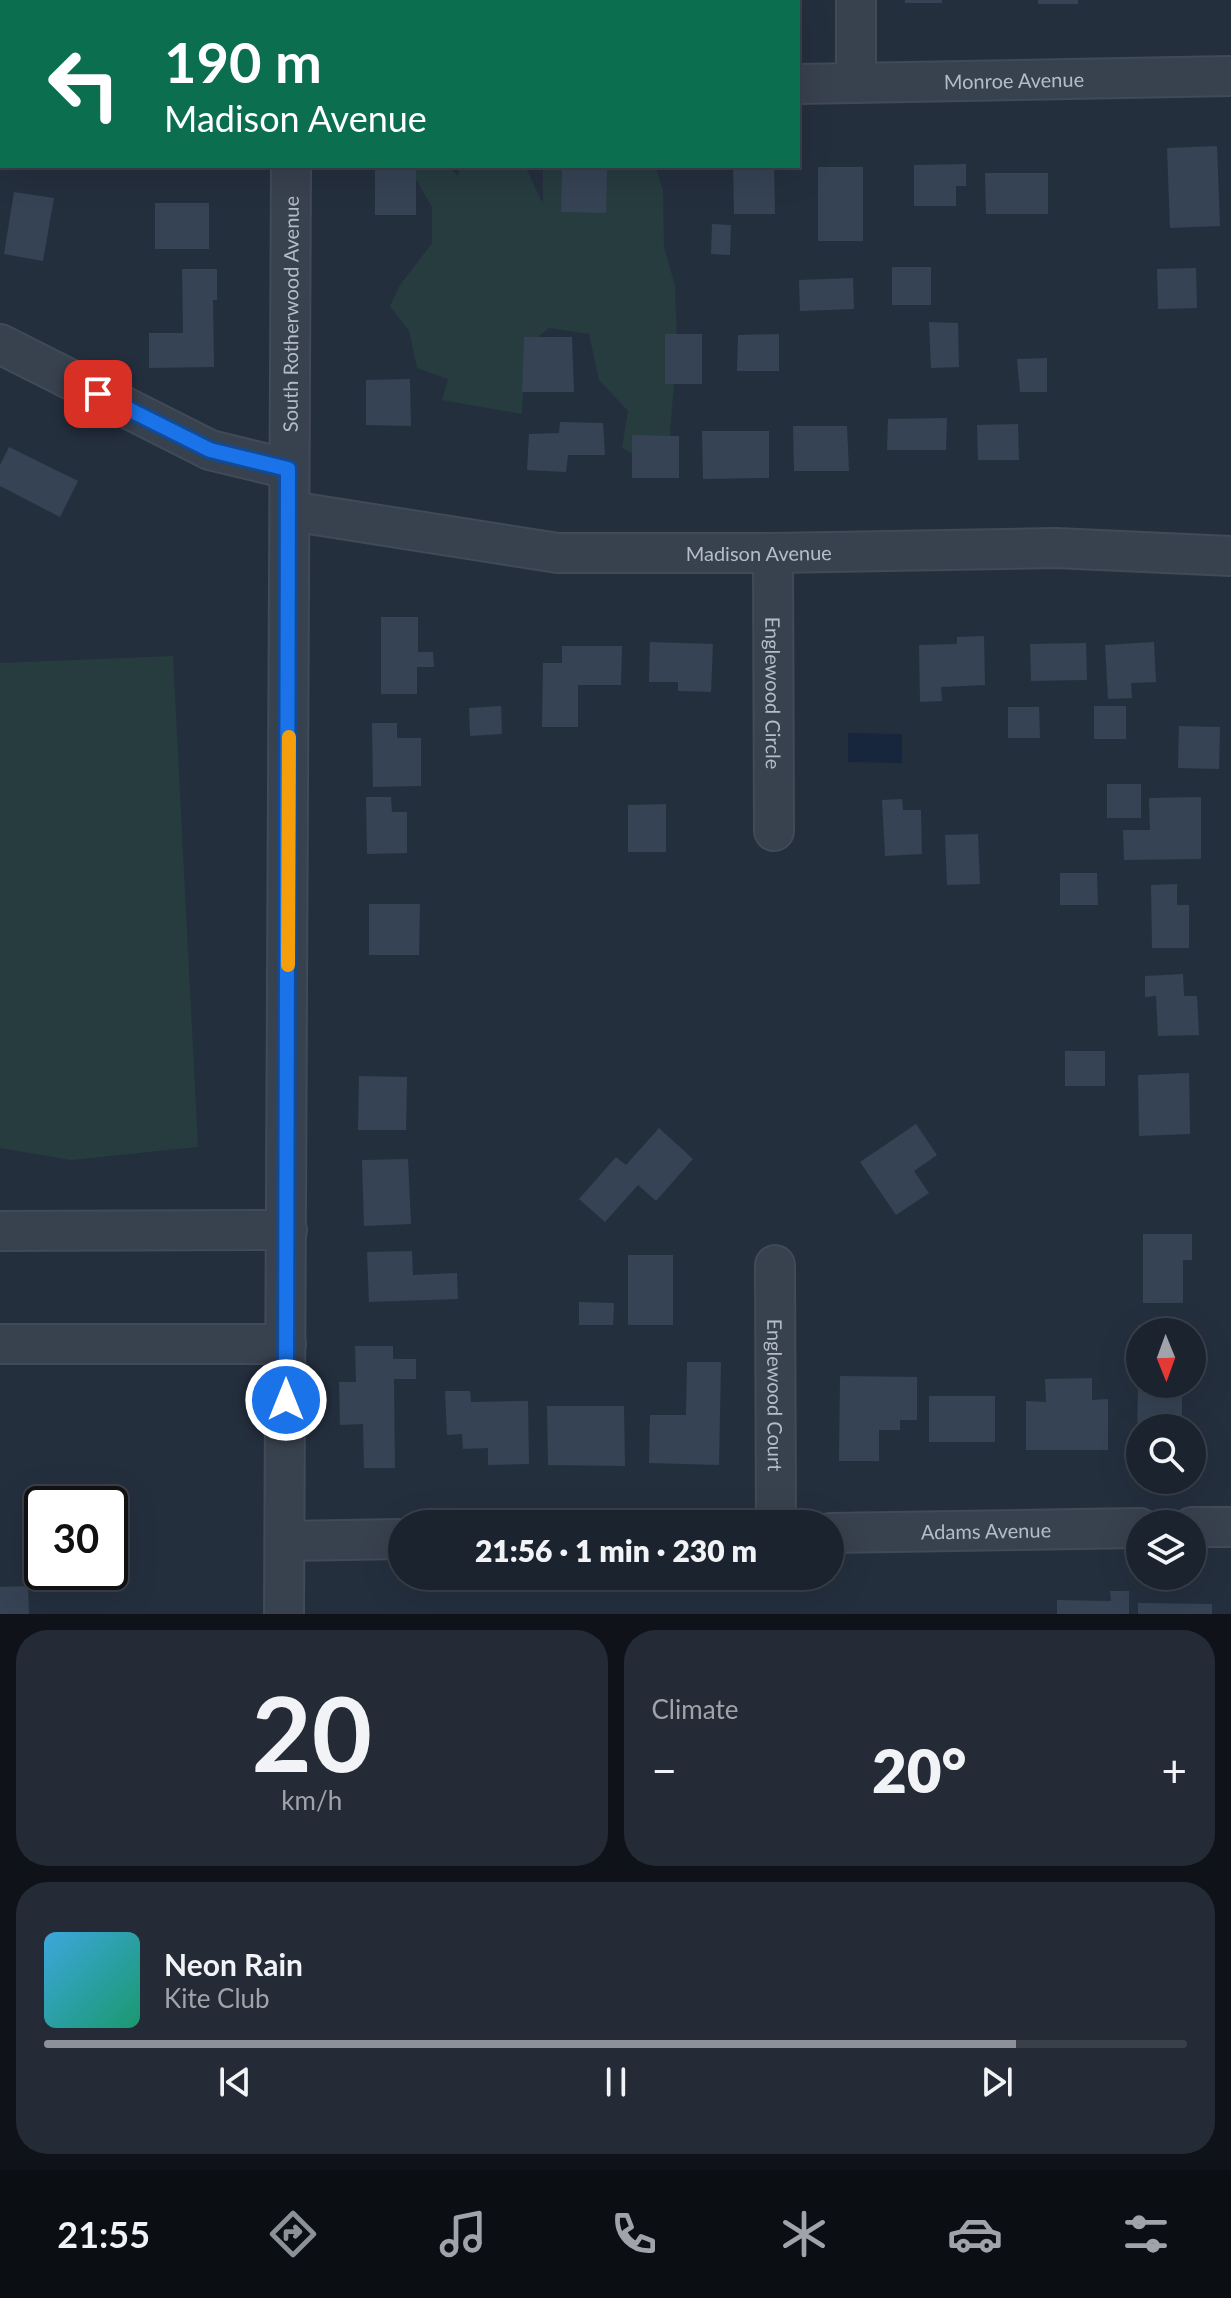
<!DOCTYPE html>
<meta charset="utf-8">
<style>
:root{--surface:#1b232e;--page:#242b36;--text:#f1f3f6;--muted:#a0a4aa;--line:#39404a;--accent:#8c9099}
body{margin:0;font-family:Lato,sans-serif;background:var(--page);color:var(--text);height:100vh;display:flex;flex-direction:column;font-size:30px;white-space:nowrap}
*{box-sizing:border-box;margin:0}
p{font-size:26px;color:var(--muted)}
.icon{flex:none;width:44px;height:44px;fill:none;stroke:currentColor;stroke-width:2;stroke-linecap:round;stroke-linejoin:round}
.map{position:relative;height:1614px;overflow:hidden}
.panel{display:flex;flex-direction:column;gap:16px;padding:16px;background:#0f1319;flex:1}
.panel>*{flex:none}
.hud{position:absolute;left:0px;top:0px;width:800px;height:168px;box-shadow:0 8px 32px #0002,0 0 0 2px var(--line);background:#0b6e4f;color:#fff;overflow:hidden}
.needle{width:52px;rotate:179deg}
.tools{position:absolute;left:1126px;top:1318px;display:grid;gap:16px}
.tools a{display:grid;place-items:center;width:80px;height:80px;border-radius:50%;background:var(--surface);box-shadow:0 8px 32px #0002,0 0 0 2px var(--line);font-size:40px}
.speed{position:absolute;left:24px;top:1486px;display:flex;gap:16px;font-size:40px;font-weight:700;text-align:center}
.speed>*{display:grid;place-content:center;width:104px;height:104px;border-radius:50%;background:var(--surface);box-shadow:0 8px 32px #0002,0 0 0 2px var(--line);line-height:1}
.speed .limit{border:4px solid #111;border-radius:12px;background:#fff;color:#111}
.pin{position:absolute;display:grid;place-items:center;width:68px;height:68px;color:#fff;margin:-34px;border-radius:16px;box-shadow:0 4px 12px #0006}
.me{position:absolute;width:88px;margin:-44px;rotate:0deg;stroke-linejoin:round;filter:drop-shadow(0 0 6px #0008)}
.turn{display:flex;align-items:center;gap:28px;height:168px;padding:0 32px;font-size:36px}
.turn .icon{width:104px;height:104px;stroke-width:2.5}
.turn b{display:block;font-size:56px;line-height:68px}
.big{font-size:60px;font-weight:800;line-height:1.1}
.panel .widget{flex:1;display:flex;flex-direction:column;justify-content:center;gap:12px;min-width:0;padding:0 28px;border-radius:32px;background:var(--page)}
.panel .dial{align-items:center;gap:0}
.dial b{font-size:104px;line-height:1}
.song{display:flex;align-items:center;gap:24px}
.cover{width:96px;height:96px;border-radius:12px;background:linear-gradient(135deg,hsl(200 70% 55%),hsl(160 70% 35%))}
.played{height:8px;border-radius:4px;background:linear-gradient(90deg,var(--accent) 85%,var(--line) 85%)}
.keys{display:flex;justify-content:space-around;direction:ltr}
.heat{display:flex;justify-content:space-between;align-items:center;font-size:44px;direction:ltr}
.panel .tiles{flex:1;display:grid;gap:16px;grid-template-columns:1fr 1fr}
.widget:last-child{grid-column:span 2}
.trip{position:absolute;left:388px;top:1510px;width:456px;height:80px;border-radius:40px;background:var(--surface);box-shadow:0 8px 32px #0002,0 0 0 2px var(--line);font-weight:800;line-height:80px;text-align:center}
.tabs{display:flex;height:128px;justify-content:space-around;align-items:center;background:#0b0e12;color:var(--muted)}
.tabs .icon{width:56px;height:56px}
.tabs .selected{color:var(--accent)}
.tabs b{font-size:36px;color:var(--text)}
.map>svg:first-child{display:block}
.green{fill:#263c3f}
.water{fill:#17263c}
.building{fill:#364354}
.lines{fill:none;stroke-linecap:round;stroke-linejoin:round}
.minor-casing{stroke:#414a57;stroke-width:42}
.minor{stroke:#38414e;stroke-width:38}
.route-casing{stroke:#114b97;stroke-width:20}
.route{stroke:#1a73e8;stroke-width:14}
.slow{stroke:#f59e0b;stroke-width:14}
.labels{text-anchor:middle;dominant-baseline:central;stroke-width:8;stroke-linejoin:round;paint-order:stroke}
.street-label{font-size:20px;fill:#b4bcc9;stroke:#1d2633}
</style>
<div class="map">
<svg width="1231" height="1614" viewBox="0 0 1231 1614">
<rect width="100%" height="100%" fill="#242f3e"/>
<path class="green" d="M408 166H447L458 176 460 166H525L543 204V166H655L663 190 664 248 675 285 677 344 667 473 622 448 628 411 599 380 589 334 549 328 525 347 522 414 442 400 448 379 417 368 409 331 390 306 400 285 432 243V207Z
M173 656 198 1147 71 1160 0 1148V663Z"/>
<path class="water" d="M848 733 902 734V763L848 762Z"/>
<path class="building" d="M905 0H942V3H905Z
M1038 0H1078V4H1038Z
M1217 146 1220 226 1170 228 1167 148Z
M966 164V186H956V206H914V165Z
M416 166V215H375V167Z
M733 166H774L775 214H734Z
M818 167H863V241H818Z
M562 169 607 170 606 213 561 212Z
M985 173H1048V214H986Z
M14 192 54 198 43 261 4 254Z
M155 203H209V249H155Z
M712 224 731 225 730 255 711 254Z
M892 267H931V305H892Z
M1196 268 1197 308 1158 309 1157 269Z
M182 269H217V300H213L214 367 149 368V333H183Z
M853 278 854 309 800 311 799 280Z
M929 322 958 323 959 367 931 368Z
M665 334H702V384H665Z
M779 334V371H737L738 335Z
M524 337H572L574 392H522Z
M1047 358V392H1020L1017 359Z
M410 379 411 426 366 425V380Z
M947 418 946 450H887L888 419Z
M560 422 603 423 605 455H568L566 472 527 470 529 434 559 433Z
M1018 424 1019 460H978L977 425Z
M793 426H847L849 471H794Z
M702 431H769V478L703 479Z
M632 435 679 436V478H632Z
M9 447 78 481 60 517 0 486V465Z
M381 617H418V652H433L434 667H417V694H381Z
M984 636 985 685 941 687 942 701 920 702 919 645 957 644V637Z
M650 642 713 644 711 692 678 691V682H649Z
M1154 642 1156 682 1131 683 1132 698 1108 699 1105 645Z
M1086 643 1087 680 1031 681 1030 644Z
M562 646H622L621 685H578V727H542L543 663H562Z
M501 706 502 734 470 736 469 708Z
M1094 706H1126V739H1094Z
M1008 707H1039L1040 738H1008Z
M372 723H397V738H421V786L373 787Z
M1179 726 1220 727 1219 769 1178 768Z
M1107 784H1141V818H1107Z
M366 797H391L392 812H407V853L367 854Z
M1201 797V859L1124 860 1123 830H1150L1149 798Z
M902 799 903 810H921L922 854 885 856 882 800Z
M666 804V852H628V805Z
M978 834 980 884 947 885 945 835Z
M1060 873H1097L1098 905H1060Z
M1177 884V905H1189V948H1152L1151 885Z
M369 904H420L419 955H369Z
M1183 974 1184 996H1197L1199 1035 1158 1036 1156 996 1145 997V976Z
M1065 1051H1105V1086H1065Z
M1189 1073 1190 1134 1139 1136 1138 1075Z
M359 1076 407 1077 406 1130H358Z
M916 1124 937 1155 914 1171 929 1193 896 1215 860 1162Z
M659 1128 693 1159 656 1201 638 1185 605 1222 579 1199 616 1157 626 1165Z
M408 1159 411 1224 364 1226 362 1160Z
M1143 1234H1192V1260H1183V1303H1143Z
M412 1251 413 1275 457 1273 458 1299 369 1302 367 1252Z
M628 1255H673V1325H628Z
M579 1302 614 1303 613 1325H579Z
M1138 1325H1182V1332H1138Z
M355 1346H393V1359H416V1379H394L395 1468H364L363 1424 340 1425 339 1382H356Z
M687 1362H721L719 1465 649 1463 650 1415H686Z
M840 1376 917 1377V1420H900V1430H879V1461H839Z
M1092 1378V1400L1108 1399V1450H1026V1401L1046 1402 1045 1379Z
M1138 1384H1182V1428H1140V1444H1137Z
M445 1391H470L471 1402 528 1401 529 1464 488 1465V1448L463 1449 462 1434 447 1435Z
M929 1396H995V1442H929Z
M547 1406H624L625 1466 548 1465Z
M28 1586 29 1614H0V1587Z
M1110 1591H1129V1614H1057V1600L1111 1601Z
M1138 1603 1212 1604V1614H1138Z"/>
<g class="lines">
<g class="minor-casing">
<g id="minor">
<path d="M293 2V0"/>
<path d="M856 83V0"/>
<path id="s1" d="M798 84 1231 76"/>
<path d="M0 344 210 450 288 469"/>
<path id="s2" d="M290 511 558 553H773L1056 548 1231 556"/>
<path id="s3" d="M773 553 774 831"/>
<path d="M0 1231 287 1230"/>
<path id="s4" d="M775 1265 776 1524"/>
<path d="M0 1344H286"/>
<path d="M1192 1527H1231"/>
<path id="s5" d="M830 1533 1140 1528"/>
<path d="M285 1541 402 1539"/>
<path id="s6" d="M284 1614 291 166"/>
</g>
</g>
<use href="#minor" class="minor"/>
</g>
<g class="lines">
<g class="route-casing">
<path id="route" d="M98 394 210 450 288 469 286 1400"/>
</g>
<use href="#route" class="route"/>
<path class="slow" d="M288 965 289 737"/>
</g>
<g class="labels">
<g class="street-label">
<text stroke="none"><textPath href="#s1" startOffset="216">Monroe Avenue</textPath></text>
<text stroke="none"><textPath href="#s6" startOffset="1300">South Rotherwood Avenue</textPath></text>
<text stroke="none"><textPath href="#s2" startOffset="472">Madison Avenue</textPath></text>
<text stroke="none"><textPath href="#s3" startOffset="140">Englewood Circle</textPath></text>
<text stroke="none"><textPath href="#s4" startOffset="130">Englewood Court</textPath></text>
<text stroke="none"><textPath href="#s5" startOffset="156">Adams Avenue</textPath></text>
</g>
</g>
</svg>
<div class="tools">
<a><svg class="needle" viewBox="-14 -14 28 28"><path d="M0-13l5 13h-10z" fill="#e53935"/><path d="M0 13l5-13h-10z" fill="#a0a4aa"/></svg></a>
<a><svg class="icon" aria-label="search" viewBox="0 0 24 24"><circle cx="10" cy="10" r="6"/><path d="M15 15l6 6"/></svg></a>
<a><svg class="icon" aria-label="layers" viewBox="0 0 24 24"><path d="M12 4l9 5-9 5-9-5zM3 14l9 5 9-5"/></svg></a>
</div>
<div class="speed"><div class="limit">30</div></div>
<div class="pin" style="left:98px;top:394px;background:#d93025"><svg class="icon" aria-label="arrive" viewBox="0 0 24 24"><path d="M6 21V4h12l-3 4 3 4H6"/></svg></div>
<svg class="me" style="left:286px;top:1400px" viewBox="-20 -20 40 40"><circle r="17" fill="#1a73e8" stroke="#fff" stroke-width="3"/><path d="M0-11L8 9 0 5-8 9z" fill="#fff"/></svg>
<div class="trip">21:56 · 1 min · 230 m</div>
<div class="hud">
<div class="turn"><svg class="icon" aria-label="left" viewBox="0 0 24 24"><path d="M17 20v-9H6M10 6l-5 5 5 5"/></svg><div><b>190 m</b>Madison Avenue</div></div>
</div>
</div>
<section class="panel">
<div class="tiles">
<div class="widget dial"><b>20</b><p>km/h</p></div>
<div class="widget"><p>Climate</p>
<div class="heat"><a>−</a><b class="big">20°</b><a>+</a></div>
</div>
<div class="widget">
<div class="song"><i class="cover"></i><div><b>Neon Rain</b><p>Kite Club</p></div></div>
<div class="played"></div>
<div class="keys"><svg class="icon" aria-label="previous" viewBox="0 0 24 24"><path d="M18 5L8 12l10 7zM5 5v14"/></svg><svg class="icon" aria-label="pause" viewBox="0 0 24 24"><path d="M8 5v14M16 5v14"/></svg><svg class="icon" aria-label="next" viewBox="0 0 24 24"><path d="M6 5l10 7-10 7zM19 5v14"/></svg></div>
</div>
</div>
</section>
<nav class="tabs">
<b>21:55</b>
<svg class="icon selected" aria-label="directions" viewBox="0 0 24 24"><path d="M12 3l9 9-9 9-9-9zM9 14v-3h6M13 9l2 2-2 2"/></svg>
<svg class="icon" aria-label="music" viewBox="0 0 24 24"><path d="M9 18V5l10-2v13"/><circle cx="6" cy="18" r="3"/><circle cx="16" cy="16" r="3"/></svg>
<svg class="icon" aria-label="phone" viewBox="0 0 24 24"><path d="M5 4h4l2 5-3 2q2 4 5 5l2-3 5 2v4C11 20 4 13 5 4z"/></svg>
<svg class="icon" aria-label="climate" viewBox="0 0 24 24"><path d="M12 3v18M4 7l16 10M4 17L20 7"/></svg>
<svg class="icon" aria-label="car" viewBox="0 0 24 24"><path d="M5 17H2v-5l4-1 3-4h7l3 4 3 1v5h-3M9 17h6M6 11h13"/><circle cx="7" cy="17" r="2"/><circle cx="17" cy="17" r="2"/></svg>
<svg class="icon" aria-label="filters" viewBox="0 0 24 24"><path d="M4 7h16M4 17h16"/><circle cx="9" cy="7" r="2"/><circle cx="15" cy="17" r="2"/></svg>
</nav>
